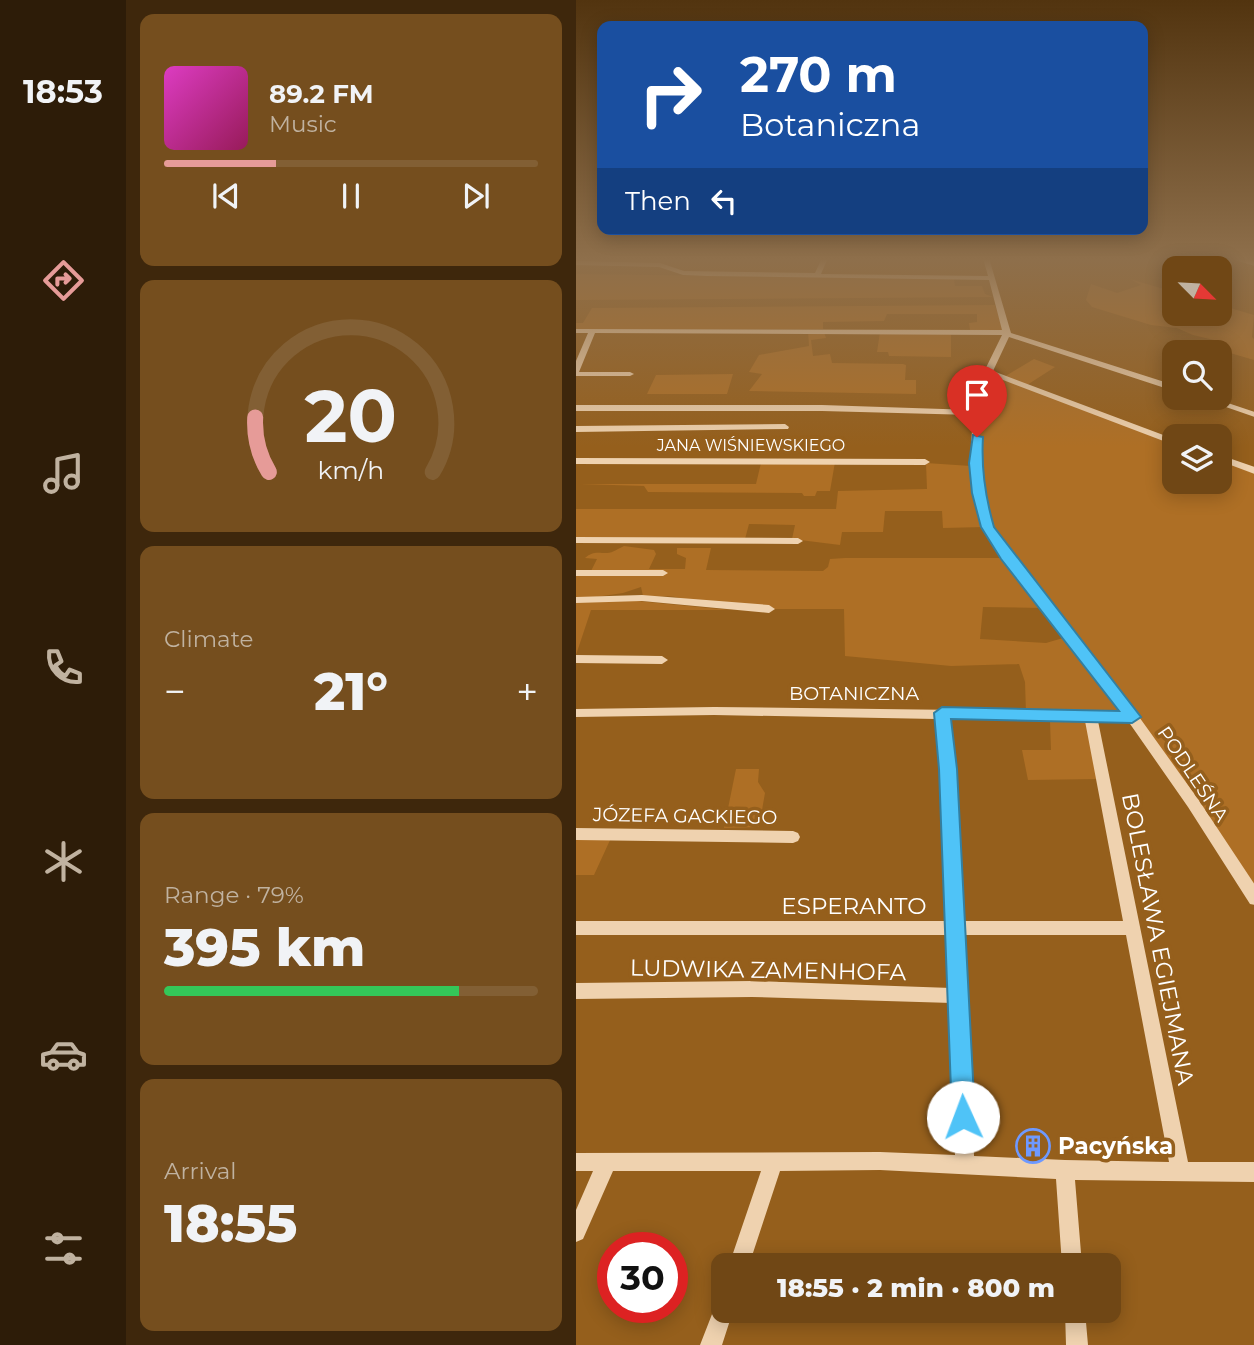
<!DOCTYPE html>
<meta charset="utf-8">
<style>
:root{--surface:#704715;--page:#754e1e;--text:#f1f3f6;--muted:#c0b2a0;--line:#825f34;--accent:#e69b98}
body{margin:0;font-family:Montserrat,sans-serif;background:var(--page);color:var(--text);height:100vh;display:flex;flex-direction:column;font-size:26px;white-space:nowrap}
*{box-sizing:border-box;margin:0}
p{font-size:23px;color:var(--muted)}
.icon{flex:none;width:38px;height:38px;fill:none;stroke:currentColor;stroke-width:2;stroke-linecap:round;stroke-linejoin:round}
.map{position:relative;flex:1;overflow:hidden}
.details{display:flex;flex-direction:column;gap:14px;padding:14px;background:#3e270c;width:450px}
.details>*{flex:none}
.banner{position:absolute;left:21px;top:21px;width:551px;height:214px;border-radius:14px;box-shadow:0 4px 18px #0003;background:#1a4fa0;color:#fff;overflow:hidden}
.needle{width:46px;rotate:114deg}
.buttons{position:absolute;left:586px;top:256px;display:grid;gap:14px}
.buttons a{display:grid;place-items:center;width:70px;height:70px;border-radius:14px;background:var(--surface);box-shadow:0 4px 18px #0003;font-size:35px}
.speed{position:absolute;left:21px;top:1232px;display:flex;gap:14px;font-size:35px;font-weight:700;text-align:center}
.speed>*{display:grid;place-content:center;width:91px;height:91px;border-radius:50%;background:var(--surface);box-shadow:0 4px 18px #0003;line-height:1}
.speed .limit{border:10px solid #d22;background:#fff;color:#111}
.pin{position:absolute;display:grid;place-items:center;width:60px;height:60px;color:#fff;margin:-72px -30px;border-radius:50% 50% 50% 0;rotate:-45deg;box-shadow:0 0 7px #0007}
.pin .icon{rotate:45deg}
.me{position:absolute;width:77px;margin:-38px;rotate:358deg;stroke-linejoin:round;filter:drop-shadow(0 0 5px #0008)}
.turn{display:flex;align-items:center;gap:24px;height:147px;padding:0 28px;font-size:32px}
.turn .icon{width:91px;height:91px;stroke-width:2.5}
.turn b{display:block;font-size:49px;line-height:60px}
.then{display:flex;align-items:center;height:66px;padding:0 28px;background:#0003;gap:14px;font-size:26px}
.big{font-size:52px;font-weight:800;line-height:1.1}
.details .tile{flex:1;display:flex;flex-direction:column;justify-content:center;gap:10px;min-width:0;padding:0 24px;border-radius:14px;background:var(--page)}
.details .dial{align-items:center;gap:0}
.dial svg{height:182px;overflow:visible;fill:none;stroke:var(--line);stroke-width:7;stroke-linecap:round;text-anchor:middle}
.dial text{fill:var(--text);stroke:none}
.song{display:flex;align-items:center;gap:21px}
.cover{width:84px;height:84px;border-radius:10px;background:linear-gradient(135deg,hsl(310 70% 55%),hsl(330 70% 35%))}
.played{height:7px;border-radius:4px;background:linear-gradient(90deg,var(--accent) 30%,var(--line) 30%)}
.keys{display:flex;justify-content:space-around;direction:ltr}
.heat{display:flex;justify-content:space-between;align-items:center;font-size:38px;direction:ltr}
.charge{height:10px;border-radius:5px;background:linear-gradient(90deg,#34c759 79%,var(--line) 0)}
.trip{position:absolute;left:135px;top:1253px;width:410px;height:70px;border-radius:14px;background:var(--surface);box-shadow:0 4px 18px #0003;font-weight:800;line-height:70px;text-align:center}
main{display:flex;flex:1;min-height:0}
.tab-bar{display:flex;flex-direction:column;width:126px;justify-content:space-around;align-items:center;background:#2d1c08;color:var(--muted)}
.tab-bar .icon{width:49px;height:49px}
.tab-bar .current{color:var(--accent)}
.tab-bar b{font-size:32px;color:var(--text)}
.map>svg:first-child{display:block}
.green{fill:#ae6f25}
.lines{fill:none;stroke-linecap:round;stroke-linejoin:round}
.minor{fill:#efd2af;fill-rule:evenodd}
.route{fill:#4fc3f7;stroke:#337fa1;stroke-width:2}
.labels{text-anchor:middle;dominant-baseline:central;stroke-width:7;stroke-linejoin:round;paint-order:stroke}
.far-street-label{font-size:16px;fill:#fff;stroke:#955f1c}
.street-label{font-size:19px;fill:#fff;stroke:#955f1c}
.near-street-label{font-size:23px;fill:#fff;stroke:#955f1c}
.near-poi-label{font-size:23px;font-weight:bold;fill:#fff;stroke:#955f1c;text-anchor:start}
</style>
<main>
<nav class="tab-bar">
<b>18:53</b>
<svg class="icon current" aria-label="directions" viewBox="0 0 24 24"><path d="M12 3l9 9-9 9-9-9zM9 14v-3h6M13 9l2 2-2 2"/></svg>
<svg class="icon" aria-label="music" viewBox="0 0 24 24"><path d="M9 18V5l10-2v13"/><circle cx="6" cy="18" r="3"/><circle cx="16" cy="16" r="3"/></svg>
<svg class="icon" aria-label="phone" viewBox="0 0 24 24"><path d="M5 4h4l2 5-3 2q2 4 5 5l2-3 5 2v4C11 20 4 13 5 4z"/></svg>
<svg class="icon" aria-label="climate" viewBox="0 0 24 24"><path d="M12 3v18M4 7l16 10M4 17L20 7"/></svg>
<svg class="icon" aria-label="car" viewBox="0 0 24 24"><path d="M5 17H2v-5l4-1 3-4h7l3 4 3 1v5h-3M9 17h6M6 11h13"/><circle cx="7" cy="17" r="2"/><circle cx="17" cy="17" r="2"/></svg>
<svg class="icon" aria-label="filters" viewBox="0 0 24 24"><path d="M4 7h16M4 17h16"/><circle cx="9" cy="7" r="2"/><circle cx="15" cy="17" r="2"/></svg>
</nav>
<section class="details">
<div class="tile">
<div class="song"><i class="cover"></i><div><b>89.2 FM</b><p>Music</p></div></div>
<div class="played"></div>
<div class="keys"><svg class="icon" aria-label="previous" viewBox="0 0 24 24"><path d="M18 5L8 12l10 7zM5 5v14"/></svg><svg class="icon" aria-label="pause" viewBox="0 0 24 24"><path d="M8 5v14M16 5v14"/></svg><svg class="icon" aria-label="next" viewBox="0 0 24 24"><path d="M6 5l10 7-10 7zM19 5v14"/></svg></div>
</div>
<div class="tile dial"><svg viewBox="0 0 100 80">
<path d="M14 69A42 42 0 1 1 86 69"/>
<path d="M14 69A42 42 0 0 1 8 45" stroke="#e69b98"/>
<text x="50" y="56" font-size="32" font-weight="700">20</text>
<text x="50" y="72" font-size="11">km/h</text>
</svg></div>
<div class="tile"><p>Climate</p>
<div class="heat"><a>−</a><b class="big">21°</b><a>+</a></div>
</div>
<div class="tile"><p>Range · 79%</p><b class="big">395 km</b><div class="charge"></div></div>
<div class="tile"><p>Arrival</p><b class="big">18:55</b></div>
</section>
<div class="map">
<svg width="679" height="1345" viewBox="0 0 679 1345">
<rect width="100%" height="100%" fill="#955f1c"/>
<path class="green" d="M0 274 378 279 379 286H406L409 294 417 297 0 300Z
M554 279 598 292V313H644V305L678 315 676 337 678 339V360L637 348 638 340 617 335 601 328 575 325 516 307 510 300 515 284 541 293 565 285Z
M419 305 427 330H394L393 323 401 322V314H311L308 321 247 322V329H0V323H7L16 308Z
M232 331 248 332 250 338 235 340 237 356 254 354 256 363 327 364 330 365 329 380H340V394L173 391 186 374 173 372 183 355 233 346Z
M304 332 375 333V357L313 356 312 352H301Z
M458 359 479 367 451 385 428 377Z
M157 374 151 394H71L80 375Z
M417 375 598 444V481H644V460L678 473V892L435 558C427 545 415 530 410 515 403 490 396 393 417 375Z
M259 462 254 491H241L239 496H228L226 493 72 492 68 486 4 484H180L185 463Z
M350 463 395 466 399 500 409 527 367 528 366 511H309L307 532H266L264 545 216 539 219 525 173 524 169 539H0V509H260L262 491 351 489Z
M48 546 78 550 80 554 73 569H109L110 558 101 554V548H135L130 570 247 571 252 567 254 559 269 558H427L467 608 407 607 404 639 470 643 487 638 544 712 537 715 450 713 449 682 443 664 375 666 269 656 268 609H198L110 601C99 593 82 598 67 596L65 587 47 593 20 597 154 610H15L0 655V574L15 571 21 559 9 558C17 551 21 553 31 553 37 553 43 548 48 546Z
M474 721 511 723 521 779 452 780 446 750H475Z
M160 769H183L182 782 189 793 183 827 148 828Z
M0 838H35L18 875H0Z"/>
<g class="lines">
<path class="minor" d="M246 258H252L245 274 412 276 407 258H413L435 333 598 385V390H595L433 337 417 371 598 439V445L414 375C395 415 402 504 425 541L561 714 622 799 679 885V905L674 904 612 807 552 721H522L612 1162H679V1182L499 1180 506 1265H486L480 1179 304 1170 204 1171 173 1265H153L185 1171H37L7 1239 0 1242V1210L17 1171H0V1153L304 1152 379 1155 376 1003 176 997 0 999V983L176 981 375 988 371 935H0V921H370L365 769 360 719 138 715 0 717V709L138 707 545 712 416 544C391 505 394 460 397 415L246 411H0V405H246L397 410 402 384 426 335 19 333 3 372H54L58 374 54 376H0V361L12 333H0V329L426 330 413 280 131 276 107 275 83 267 0 265V261L84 263 108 271 239 273ZM373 719 509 721 547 921H386L379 769ZM386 935H550L593 1162 489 1160 398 1156 392 996Z
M653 258H665L679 262V266Z
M621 397H634L679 412V417Z
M209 424 213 427 212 429 0 432V426Z
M644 455 679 467V474L644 461Z
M0 458 349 459 354 462 349 465 0 464Z
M0 537 222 538 227 541 222 544 0 543Z
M0 570H87L92 573 87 576H0Z
M66 595 193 605 199 609 193 613 66 601 0 603V597Z
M0 655 86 656 92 660 86 664 0 663Z
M0 828 217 831 222 833 224 837 222 841 217 843 0 840Z
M147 1301V1311H157L146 1345H124L140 1304Z
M489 1311H509L512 1345H490Z"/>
</g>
<linearGradient id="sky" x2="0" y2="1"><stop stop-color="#52340f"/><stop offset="0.58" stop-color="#8e6f4b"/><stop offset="1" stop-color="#8e6f4b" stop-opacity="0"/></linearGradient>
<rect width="679" height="447" fill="url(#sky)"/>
<path class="route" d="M397 435 407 437C405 469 409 496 418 527L565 717 556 723 375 719 381 769 399 1117 396 1125 387 1129 379 1125 376 1117 363 769 358 713 366 707 543 711 425 559 405 527 396 493 393 463Z"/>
<defs>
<g id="building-ring" transform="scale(1.75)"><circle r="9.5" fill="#955f1c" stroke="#6e99ff" stroke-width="1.5"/><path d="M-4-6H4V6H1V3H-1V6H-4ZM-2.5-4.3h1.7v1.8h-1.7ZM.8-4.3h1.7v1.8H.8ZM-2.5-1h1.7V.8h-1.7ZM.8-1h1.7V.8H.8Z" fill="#6e99ff"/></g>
</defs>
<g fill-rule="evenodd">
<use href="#building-ring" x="457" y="1146"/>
</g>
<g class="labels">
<g class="far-street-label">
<text x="175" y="445">JANA WIŚNIEWSKIEGO</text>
</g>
<g class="street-label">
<text x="278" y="693">BOTANICZNA</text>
<text transform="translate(617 774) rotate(56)">PODLEŚNA</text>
<text transform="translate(109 816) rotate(1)">JÓZEFA GACKIEGO</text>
</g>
<g class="near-street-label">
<text x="278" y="906">ESPERANTO</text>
<text transform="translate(582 939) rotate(79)">BOLESŁAWA EGIEJMANA</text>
<text transform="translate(192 970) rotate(1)">LUDWIKA ZAMENHOFA</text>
</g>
<g class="near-poi-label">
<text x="482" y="1146">Pacyńska</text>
</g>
</g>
</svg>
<div class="buttons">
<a><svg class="needle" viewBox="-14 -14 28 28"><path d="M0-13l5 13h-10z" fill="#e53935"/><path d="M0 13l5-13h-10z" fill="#c0b2a0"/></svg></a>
<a><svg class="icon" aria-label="search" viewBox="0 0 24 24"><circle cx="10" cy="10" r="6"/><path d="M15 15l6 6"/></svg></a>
<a><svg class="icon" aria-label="layers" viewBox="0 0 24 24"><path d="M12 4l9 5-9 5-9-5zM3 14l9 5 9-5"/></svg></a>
</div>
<div class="speed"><div class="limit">30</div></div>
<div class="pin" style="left:401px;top:437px;background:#d93025"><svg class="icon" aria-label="arrive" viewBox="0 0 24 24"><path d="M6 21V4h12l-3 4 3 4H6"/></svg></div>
<svg class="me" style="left:387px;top:1117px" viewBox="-20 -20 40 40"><circle r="19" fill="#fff"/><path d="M0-13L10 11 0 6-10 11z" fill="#4fc3f7"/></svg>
<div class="trip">18:55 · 2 min · 800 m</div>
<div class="banner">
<div class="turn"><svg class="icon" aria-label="right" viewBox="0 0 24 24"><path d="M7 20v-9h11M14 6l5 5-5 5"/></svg><div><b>270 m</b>Botaniczna</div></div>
<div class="then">Then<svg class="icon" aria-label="left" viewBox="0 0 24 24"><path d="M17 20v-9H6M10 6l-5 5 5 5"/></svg></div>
</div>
</div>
</main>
